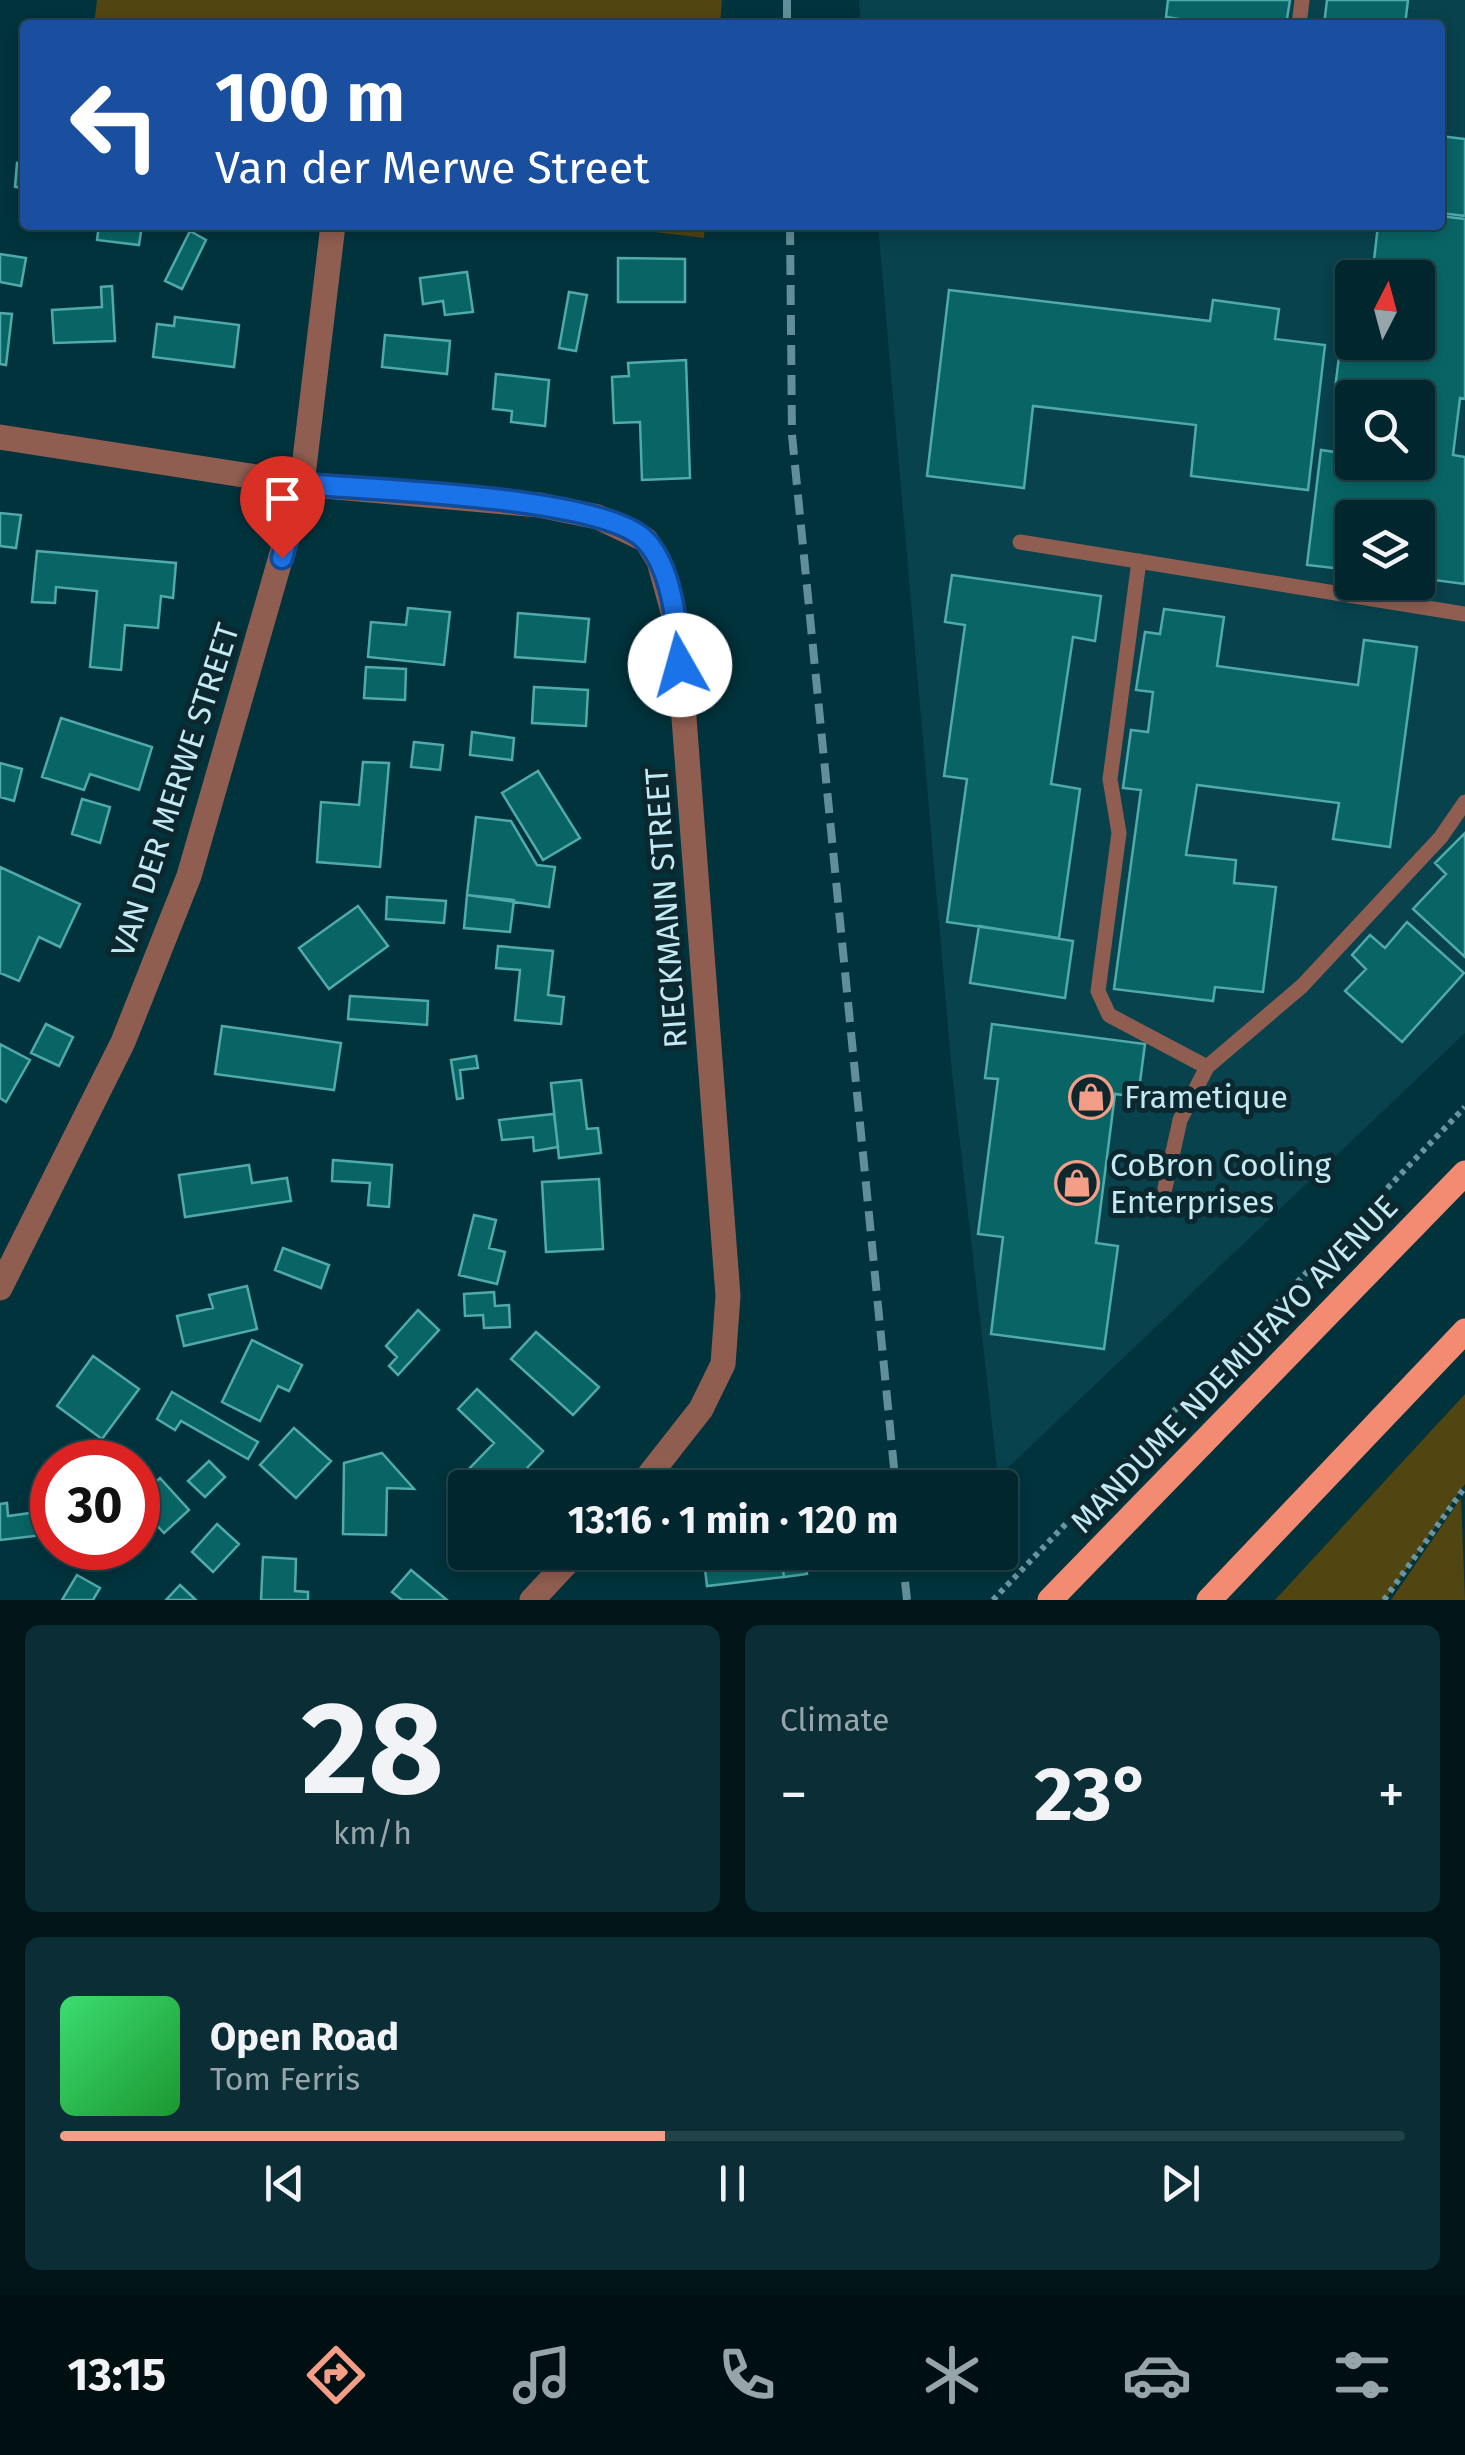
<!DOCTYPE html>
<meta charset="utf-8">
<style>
:root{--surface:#01262e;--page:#0b2e36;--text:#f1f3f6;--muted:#96a5aa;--line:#23434a;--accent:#f49e88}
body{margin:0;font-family:"Fira Sans",sans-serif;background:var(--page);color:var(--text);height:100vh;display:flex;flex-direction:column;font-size:38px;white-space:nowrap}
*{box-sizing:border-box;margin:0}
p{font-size:32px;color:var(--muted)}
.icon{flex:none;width:55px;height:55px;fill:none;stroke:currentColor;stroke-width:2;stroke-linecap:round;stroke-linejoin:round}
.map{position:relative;height:1600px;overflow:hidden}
.side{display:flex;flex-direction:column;gap:25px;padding:25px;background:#011519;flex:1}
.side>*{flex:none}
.hud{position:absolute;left:20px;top:20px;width:1425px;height:210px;border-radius:10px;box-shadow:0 5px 15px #0003,0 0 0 2px var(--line);background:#1a4fa0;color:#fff;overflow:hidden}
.needle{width:65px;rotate:6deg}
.controls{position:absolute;left:1335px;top:260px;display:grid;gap:20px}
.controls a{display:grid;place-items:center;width:100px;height:100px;border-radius:10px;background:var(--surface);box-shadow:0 5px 15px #0003,0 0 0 2px var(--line);font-size:50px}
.speed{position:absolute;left:30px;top:1440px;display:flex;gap:20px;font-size:50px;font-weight:700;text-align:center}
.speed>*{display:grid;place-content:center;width:130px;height:130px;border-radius:50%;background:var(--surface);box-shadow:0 5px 15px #0003,0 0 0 2px var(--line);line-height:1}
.speed .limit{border:15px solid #d22;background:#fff;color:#111}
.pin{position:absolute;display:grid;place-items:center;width:85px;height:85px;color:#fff;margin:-102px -42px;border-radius:50% 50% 50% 0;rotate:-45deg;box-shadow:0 0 10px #0007}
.pin .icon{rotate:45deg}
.me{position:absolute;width:110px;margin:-55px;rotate:353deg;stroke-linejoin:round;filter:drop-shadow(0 0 8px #0008)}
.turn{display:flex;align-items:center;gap:35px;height:210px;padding:0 30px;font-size:45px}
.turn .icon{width:130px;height:130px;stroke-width:2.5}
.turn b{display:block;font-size:70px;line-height:85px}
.big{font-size:75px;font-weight:700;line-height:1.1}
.side .tile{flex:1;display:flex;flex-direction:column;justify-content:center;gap:15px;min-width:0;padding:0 35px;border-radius:15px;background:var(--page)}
.side .dial{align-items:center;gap:0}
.dial b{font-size:130px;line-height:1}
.song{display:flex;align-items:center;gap:30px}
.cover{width:120px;height:120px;border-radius:15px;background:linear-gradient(135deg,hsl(140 70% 55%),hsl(130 70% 35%))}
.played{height:10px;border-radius:5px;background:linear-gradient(90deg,var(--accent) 45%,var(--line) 45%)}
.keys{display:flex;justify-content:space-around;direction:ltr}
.heat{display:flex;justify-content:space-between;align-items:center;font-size:55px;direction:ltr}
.side .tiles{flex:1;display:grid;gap:25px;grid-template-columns:1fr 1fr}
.tile:last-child{grid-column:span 2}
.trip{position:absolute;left:448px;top:1470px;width:570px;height:100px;border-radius:10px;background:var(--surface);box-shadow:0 5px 15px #0003,0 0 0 2px var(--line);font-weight:700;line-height:100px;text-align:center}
.tab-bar{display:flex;height:160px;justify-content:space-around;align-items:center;background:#000f12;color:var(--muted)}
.tab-bar .icon{width:70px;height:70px}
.tab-bar .active{color:var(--accent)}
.tab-bar b{font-size:45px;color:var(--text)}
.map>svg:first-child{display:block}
.built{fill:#08424d;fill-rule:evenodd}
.green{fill:#514512}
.building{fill:#096565;stroke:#50aaaa;stroke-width:2.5;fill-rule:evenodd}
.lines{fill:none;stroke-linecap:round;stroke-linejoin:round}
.path{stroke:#6995a0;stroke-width:6;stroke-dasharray:5 5;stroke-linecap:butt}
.lane{stroke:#905e51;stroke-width:15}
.street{stroke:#905e51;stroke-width:25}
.primary{stroke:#f28b71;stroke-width:25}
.rail{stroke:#618e98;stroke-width:8;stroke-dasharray:20 10;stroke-linecap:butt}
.route-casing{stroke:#114b97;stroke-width:25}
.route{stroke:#1a73e8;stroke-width:18}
.labels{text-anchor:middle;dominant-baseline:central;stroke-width:10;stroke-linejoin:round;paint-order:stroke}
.street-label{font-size:32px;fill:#c2e9f4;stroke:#0c272e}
.poi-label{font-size:32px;fill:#c2e9f4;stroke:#0c272e;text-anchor:start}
</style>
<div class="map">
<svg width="1465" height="1600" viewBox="0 0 1465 1600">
<rect width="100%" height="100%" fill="#01333d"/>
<path class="built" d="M859 0H1465V1033L998 1477 952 1073 878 225H1440V25H861ZM1352 278H1418V342H1352ZM1352 398H1418V462H1352ZM1352 518H1418V582H1352Z"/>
<path class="green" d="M97 0H722L720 25H94Z
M596 225H705L704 238Z
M1465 1394V1484L1385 1600H1275Z
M1461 1498 1465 1600H1391Z"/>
<path class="building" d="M1168 0H1290L1286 25H1218L1166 17Z
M1327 0H1408L1405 25H1324Z
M1440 136 1465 139V216L1440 213Z
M17 163 25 164V188L15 187Z
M1440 216 1465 219V399L1460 398 1453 455 1465 457V584L1418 578V518H1352V570L1307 565 1321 450 1342 453 1349 390 1335 389 1349 275 1370 278H1352V342H1418V278H1372L1378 225H1440ZM1352 398H1418V462H1352Z
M99 225H142L139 245 97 240Z
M190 231 206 240 182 289 165 281Z
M0 254 26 258 21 286 0 282Z
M618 258 685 259V302H618Z
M467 272 473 312 445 315 443 301 423 304 420 278Z
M112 286 115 341 54 343 52 310 102 307 101 287Z
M949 290 1210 321 1213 300 1279 309 1275 339 1325 345 1308 490 1191 476 1196 425 1033 406 1024 488 927 476Z
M569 292 587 295 576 351 559 348Z
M0 313 12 314 6 365 0 364Z
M175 317 239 325 234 367 153 357 157 324 174 326Z
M385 335 450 341 447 374 382 367Z
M686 360 690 478 642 480 640 422 614 423 612 377 629 376 628 363Z
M496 374 549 380 545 426 511 422 512 411 493 409Z
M0 513 21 515 16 548 0 546Z
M37 551 176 563 173 598 161 596 158 628 125 625 121 670 90 667 97 591 56 587 55 603 32 602Z
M952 575 1101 596 1095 641 1073 637 1051 784 1080 789 1059 938 947 922 967 779 944 776 965 625 945 622Z
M408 608 450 612 444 665 368 657 371 622 406 625Z
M1164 609 1224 617 1217 666 1358 685 1364 640 1417 647 1390 847 1333 839 1339 803 1197 785 1186 855 1236 860 1234 883 1276 887 1263 992 1215 987 1213 1001 1114 989 1141 790 1123 788 1131 730 1148 732 1153 692 1136 690 1145 632 1160 634Z
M518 613 589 619 585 662 515 657Z
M366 667 406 669 405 700 364 698Z
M534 687 588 690 586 726 532 723Z
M61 718 152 747 139 790 90 774 84 790 42 777Z
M472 732 514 738 512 760 470 755Z
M414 742 443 745 440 770 411 767Z
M363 762 389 763 380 867 317 862 321 802 359 805Z
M0 763 22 769 14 801 0 797Z
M538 771 580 838 543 860 502 793Z
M82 799 110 807 100 843 72 834Z
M476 817 511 821 537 865 555 867 549 907 467 895Z
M1465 833V957L1413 909 1446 874 1435 863Z
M0 867 80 904 60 947 39 937 19 981 0 973Z
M467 895 514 900 510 932 464 928Z
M387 897 446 901 444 923 386 919Z
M358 906 388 946 329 989 299 948Z
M1407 922 1464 973 1402 1042 1345 991 1366 969 1352 955 1370 935 1385 948Z
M979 926 1073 941 1065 998 970 983Z
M498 946 553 951 548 995 564 997 561 1024 515 1020 520 970 496 968Z
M350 996 428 1001 427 1025 348 1019Z
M46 1024 73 1037 59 1066 31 1053Z
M992 1024 1145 1044 1138 1097 1115 1094 1096 1243 1118 1246 1104 1349 991 1334 1003 1237 978 1234 998 1079 985 1078Z
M222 1026 341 1043 334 1090 215 1074Z
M0 1044 30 1060 6 1102 0 1098Z
M476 1056 478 1068 460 1070 463 1098 457 1099 451 1060Z
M581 1080 587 1129 598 1128 601 1153 559 1158 551 1083Z
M554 1114 558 1147 534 1151 533 1137 502 1140 499 1120Z
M333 1160 392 1165 389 1207 368 1205 370 1183 332 1181Z
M249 1165 252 1183 287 1178 291 1201 185 1217 179 1175Z
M599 1179 603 1249 546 1252 542 1182Z
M474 1215 496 1220 489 1248 505 1252 497 1284 459 1275Z
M283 1248 329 1265 321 1288 275 1270Z
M247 1286 257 1329 184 1346 177 1316 213 1308 209 1295Z
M494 1292 495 1306 509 1305 510 1327 484 1328 483 1315 465 1316 464 1294Z
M418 1310 439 1330 398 1375 389 1366 397 1357 386 1346Z
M536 1332 599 1387 573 1415 511 1359Z
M252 1340 302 1365 289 1391 278 1386 260 1421 222 1402Z
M93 1356 139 1389 102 1439 57 1406Z
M477 1389 543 1451 508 1488H482L466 1472 494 1443 458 1409Z
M172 1392 258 1442 248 1459 181 1421 175 1430 157 1419Z
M294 1428 331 1461 296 1498 260 1465Z
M382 1453 414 1489 387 1488 386 1535 343 1534 344 1463Z
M209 1461 225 1477 205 1497 188 1481Z
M160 1478 189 1510 164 1533 138 1505V1498Z
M7 1503 8 1516 52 1510V1534L0 1540V1504Z
M217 1524 239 1544 213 1572 192 1552Z
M703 1552H780L784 1577 707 1586Z
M780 1552H804L807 1574 784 1577Z
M263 1557 296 1559 295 1591 308 1592V1600H261Z
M411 1570 447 1600H402L392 1592Z
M77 1575 100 1588 93 1600H62Z
M180 1585 196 1600H166Z"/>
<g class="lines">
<path class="path" d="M993 1600 1465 1107
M1384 1600 1465 1487"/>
<path class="lane" d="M1299 25 1302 0
M1020 542 1465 614
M1139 561 1110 779 1119 833 1098 991 1109 1015 1207 1067
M1165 1188 1180 1120 1207 1067 1302 986 1441 837 1465 802"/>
<path class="street" d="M0 437 302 484 539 505 598 517 646 540 659 561 677 626 728 1296 723 1364 701 1409 639 1488
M0 1288 123 1042 189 876 302 484 333 225
M532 1600 577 1552"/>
<path class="primary" d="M1050 1600 1465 1173
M1209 1600 1465 1331"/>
<path class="rail" d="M787 0V25
M790 225 792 435 896 1488
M902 1552 907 1600"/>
</g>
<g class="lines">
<g class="route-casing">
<path id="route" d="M282 558 302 484C370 490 606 496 646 541 673 570 677 627 680 665"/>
</g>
<use href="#route" class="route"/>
</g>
<defs>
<g id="shop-ring" transform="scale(2.25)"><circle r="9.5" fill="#0c272e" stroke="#f49e88" stroke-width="1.5"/><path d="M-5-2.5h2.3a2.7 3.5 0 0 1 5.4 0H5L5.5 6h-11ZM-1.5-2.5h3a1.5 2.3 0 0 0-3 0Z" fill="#f49e88"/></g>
</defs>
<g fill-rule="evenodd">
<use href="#shop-ring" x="1091" y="1097"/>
<use href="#shop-ring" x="1077" y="1183"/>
</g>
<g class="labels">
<g class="street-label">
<text transform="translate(175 790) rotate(-72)">VAN DER MERWE STREET</text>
<text transform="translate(666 908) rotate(-94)">RIECKMANN STREET</text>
<text transform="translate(1234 1364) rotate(-46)">MANDUME NDEMUFAYO AVENUE</text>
</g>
<g class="poi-label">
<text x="1124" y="1097">Frametique</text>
<text x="1110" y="1165">CoBron Cooling<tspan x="1110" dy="37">Enterprises</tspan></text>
</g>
</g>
</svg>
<div class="controls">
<a><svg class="needle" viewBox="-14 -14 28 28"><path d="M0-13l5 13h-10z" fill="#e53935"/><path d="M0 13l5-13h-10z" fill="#96a5aa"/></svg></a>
<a><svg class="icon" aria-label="search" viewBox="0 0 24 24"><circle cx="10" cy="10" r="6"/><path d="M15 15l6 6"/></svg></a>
<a><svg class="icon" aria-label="layers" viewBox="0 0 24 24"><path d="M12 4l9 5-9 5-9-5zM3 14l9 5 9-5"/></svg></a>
</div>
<div class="speed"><div class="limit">30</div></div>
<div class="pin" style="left:282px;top:558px;background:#d93025"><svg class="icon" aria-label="arrive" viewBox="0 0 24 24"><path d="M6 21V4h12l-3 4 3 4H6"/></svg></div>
<svg class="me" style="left:680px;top:665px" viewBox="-20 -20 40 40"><circle r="19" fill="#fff"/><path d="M0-13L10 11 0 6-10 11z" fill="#1a73e8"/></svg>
<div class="trip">13:16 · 1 min · 120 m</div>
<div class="hud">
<div class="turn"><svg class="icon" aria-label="left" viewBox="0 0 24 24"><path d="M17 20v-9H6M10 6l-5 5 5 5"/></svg><div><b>100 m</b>Van der Merwe Street</div></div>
</div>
</div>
<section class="side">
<div class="tiles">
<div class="tile dial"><b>28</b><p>km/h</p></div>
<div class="tile"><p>Climate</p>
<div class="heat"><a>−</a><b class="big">23°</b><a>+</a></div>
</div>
<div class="tile">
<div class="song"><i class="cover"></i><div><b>Open Road</b><p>Tom Ferris</p></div></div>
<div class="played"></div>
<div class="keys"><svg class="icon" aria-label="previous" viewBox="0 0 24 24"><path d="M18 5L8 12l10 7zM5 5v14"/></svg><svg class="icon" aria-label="pause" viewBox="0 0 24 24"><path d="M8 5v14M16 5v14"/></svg><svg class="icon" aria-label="next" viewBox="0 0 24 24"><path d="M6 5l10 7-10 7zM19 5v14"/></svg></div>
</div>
</div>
</section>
<nav class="tab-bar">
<b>13:15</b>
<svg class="icon active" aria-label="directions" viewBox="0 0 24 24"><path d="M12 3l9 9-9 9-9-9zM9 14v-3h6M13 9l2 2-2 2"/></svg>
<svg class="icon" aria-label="music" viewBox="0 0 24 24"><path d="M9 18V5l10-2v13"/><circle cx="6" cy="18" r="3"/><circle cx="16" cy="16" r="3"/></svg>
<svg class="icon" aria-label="phone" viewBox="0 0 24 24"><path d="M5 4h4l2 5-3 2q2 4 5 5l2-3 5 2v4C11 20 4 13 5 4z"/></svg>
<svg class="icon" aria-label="climate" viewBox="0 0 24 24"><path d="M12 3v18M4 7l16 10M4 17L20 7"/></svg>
<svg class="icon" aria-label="car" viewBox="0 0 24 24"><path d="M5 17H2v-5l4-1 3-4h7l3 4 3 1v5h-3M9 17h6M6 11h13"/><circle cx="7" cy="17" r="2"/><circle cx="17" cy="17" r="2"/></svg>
<svg class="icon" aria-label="filters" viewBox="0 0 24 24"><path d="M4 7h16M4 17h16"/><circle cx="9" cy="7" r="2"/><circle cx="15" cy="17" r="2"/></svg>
</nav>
